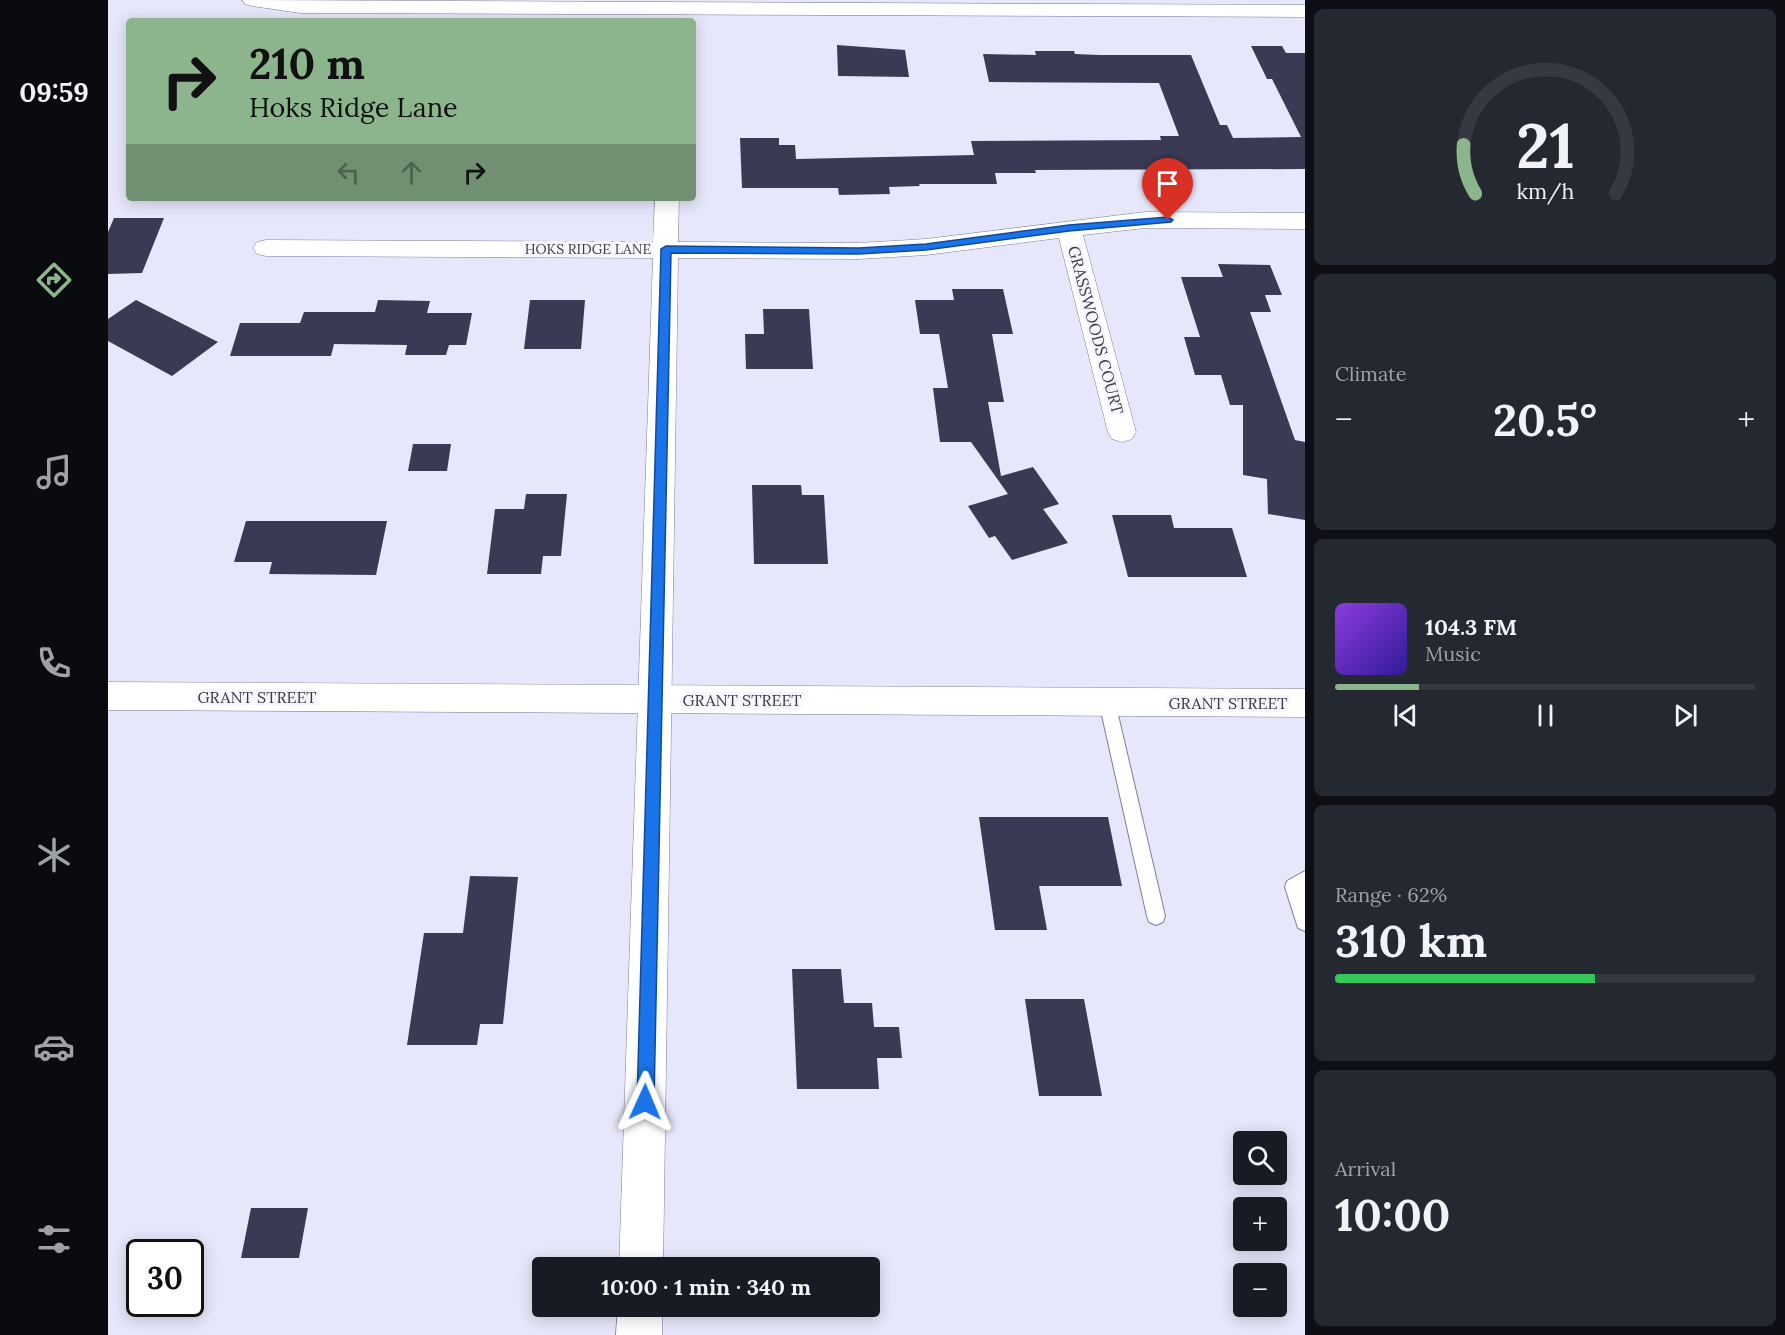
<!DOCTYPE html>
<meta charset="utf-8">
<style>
:root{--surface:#171b24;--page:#242831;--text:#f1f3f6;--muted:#9ea1a6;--line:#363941;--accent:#8cb58e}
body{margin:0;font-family:Lora,serif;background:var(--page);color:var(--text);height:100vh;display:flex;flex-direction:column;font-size:22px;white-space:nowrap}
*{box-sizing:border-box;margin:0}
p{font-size:20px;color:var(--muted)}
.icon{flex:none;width:33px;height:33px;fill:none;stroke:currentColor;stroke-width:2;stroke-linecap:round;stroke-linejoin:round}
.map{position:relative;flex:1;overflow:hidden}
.drawer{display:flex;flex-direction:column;gap:9px;padding:9px;background:#0d0f14;width:480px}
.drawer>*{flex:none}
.hud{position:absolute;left:18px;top:18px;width:570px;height:183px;border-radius:6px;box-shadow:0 3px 15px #0003;background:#8cb58e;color:#111;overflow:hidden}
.buttons{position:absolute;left:1125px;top:1131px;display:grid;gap:12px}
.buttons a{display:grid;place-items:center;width:54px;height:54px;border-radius:6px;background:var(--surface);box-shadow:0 3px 15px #0003;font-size:30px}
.speed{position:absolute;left:18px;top:1239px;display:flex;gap:12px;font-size:30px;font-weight:700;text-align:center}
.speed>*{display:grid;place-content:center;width:78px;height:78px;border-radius:50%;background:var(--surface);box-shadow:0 3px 15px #0003;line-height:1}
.speed .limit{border:3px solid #111;border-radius:9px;background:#fff;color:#111}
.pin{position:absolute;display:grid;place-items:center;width:51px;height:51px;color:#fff;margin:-62px -26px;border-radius:50% 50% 50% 0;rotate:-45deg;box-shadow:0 0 6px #0007}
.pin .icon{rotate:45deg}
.me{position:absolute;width:66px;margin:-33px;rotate:1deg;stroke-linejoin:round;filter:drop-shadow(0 0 4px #0008)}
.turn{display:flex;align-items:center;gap:21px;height:126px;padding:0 24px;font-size:27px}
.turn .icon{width:78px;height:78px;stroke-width:2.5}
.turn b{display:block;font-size:42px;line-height:51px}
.lanes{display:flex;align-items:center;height:57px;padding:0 24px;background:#0003;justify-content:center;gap:30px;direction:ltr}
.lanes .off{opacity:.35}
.big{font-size:45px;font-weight:700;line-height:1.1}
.drawer .widget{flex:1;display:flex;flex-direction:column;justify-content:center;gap:9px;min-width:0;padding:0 21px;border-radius:9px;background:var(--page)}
.drawer .dial{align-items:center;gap:0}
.dial svg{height:156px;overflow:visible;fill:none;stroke:var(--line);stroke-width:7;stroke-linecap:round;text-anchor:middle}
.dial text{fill:var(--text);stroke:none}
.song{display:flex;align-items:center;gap:18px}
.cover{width:72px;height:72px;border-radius:9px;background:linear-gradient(135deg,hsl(270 70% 55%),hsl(250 70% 35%))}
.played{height:6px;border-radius:3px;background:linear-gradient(90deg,var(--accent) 20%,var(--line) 20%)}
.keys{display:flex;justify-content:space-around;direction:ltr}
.heat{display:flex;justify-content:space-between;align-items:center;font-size:33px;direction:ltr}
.charge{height:9px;border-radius:4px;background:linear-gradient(90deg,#34c759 62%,var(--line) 0)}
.trip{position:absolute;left:424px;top:1257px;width:348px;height:60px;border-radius:6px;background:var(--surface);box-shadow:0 3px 15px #0003;font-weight:700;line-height:60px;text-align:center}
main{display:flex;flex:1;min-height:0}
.menu{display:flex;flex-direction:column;width:108px;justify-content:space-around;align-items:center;background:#090b0e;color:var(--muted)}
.menu .icon{width:42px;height:42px}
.menu .current{color:var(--accent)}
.menu b{font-size:27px;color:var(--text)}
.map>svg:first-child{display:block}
.building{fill:#3b3a54}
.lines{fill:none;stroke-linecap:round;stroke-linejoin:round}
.service-casing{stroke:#7d7d9a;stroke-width:2}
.minor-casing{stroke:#7d7d9a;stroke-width:1}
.tertiary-casing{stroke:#7d7d9a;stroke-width:1}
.service{fill:#fff;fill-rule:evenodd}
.minor{fill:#fff;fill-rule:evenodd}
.tertiary{fill:#fff;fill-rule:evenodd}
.route{fill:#1a73e8;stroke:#114b97;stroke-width:1.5}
.labels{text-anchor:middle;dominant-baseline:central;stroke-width:6;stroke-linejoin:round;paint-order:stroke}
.far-street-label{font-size:14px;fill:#3a3a47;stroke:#f6f6fc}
.street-label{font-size:16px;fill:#3a3a47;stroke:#f6f6fc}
</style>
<main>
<nav class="menu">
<b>09:59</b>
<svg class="icon current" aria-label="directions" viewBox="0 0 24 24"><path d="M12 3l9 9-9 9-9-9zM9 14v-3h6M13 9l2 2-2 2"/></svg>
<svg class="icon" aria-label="music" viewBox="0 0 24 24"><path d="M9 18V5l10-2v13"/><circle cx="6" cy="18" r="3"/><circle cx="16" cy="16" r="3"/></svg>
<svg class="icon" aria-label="phone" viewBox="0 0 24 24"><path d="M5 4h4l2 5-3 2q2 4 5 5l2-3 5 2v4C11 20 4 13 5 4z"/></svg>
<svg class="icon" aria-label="climate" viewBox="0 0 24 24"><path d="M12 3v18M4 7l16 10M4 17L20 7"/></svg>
<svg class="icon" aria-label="car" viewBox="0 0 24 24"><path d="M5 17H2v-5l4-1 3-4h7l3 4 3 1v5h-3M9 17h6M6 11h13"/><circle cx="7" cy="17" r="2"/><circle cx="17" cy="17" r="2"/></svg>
<svg class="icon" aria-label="filters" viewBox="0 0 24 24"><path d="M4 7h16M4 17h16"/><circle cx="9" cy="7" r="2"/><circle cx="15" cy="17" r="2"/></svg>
</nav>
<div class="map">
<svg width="1197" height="1335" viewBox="0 0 1197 1335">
<rect width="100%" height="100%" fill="#e7e7fb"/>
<path class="building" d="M729 45 797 50 801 77 730 76Z
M1143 46H1174L1178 53H1197V169L927 170 928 173H887L889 184H811L812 186 781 187 782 194 731 195 730 188H634L632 138H671V145H687L688 159 866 155 863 141 1053 140 1052 136H1071L1051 83 881 82 875 54 928 55 927 51H966L967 54 992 55H1083L1112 125H1119L1125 138 1193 137 1164 79H1159Z
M6 218H56L34 273 0 274V232Z
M1110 264 1162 265 1174 295H1157L1163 312H1142L1187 440 1197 442V520L1160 514 1159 479 1135 475V405H1122L1113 375H1087L1076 337H1092L1073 277H1115Z
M844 289H895L905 334H884L896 402H880L893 476 925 467 951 504 935 509 960 543 904 560 887 536 881 538 860 506 900 494 863 442H832L825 388H840L831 334H812L807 300H846Z
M28 300 110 342 64 376 0 341V319Z
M270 300 322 301 319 313H364L358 345H341L338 355H297L299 345 226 344 223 356H122L132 323H192L196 312H267Z
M422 300H477L473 349H416Z
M655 309H701L705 369H638L637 334H656Z
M305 444H343L339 471H300Z
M644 485H693L694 495H716L720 564H646Z
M418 494H459L453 556H435L433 574H379L387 509H416Z
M1004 515H1063L1066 528H1124L1139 577H1020Z
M138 521H279L268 575 161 574 164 562H126Z
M871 817H1000L1014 886H931L939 930H887Z
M362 876 410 877 395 1024H372L369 1045H299L316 933H355Z
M684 969H733L736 1003H764L766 1027H791L794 1058H769L771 1089H689Z
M917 999H976L994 1096H931Z
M143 1208H200L191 1258H133Z"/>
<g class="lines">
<g class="service-casing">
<path id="service" d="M999 695 1005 697 1007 702 1057 916 1055 922 1048 925 1041 922 1039 916 991 702 993 697Z
M1197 871V931L1190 928 1177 887 1179 881Z"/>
</g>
<g class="minor-casing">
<path id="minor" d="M134 0 1197 5V17L192 13 144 6 137 4Z
M547 198H571L570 242 751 243 818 239 1037 212 1197 213V229L1037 228 975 235 1028 432 1024 439 1014 442 1004 439 1000 432 951 238 818 255 751 259 570 258 555 1268H511L545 258 158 256 149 254 145 248 149 242 158 240 545 242Z
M510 1306H554V1335H508Z"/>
</g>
<g class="tertiary-casing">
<path id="tertiary" d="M0 682 1197 689V717L0 710Z"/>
</g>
<use href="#service" class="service"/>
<use href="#minor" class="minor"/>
<use href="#tertiary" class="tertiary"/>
</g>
<path class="route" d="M1060 217 1065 220 1063 222 961 231 818 250 751 254 563 253 546 1102 543 1108 537 1110 531 1108 529 1102 553 249 558 246 751 248 818 244 961 225Z"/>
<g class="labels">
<g class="far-street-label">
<text x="480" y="249">HOKS RIDGE LANE</text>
</g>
<g class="street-label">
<text transform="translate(988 330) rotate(75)">GRASSWOODS COURT</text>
<text x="149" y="697">GRANT STREET</text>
<text x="634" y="700">GRANT STREET</text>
<text x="1120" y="703">GRANT STREET</text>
</g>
</g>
</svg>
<div class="buttons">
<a><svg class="icon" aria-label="search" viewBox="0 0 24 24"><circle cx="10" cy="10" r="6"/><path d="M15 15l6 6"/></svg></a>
<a>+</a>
<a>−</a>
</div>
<div class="speed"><div class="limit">30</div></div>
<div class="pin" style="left:1060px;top:220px;background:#d93025"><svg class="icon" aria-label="arrive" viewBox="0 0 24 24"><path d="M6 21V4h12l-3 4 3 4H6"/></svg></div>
<svg class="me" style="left:537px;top:1102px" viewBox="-20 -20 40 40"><path d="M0-17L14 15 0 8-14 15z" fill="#1a73e8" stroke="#fff" stroke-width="4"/></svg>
<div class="trip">10:00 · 1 min · 340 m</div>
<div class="hud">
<div class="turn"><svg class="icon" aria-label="right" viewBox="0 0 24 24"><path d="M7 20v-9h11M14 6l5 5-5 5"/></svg><div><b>210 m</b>Hoks Ridge Lane</div></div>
<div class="lanes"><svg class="icon off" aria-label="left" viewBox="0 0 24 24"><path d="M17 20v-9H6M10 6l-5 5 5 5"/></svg><svg class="icon off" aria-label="ahead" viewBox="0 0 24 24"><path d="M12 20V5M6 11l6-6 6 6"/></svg><svg class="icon" aria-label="right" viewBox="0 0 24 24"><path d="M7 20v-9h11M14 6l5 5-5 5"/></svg></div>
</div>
</div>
<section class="drawer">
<div class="widget dial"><svg viewBox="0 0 100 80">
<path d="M14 69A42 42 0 1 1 86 69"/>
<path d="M14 69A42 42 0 0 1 8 44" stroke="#8cb58e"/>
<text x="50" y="56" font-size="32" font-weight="700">21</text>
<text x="50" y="72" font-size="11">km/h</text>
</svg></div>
<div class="widget"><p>Climate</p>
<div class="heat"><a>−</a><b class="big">20.5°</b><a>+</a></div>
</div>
<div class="widget">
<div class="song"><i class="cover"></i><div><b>104.3 FM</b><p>Music</p></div></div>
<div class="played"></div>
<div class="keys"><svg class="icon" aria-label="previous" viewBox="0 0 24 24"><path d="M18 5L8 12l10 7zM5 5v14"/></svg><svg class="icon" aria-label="pause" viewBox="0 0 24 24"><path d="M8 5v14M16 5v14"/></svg><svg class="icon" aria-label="next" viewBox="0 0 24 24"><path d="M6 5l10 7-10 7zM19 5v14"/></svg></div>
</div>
<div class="widget"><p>Range · 62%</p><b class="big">310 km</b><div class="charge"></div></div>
<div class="widget"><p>Arrival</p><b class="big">10:00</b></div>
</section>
</main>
